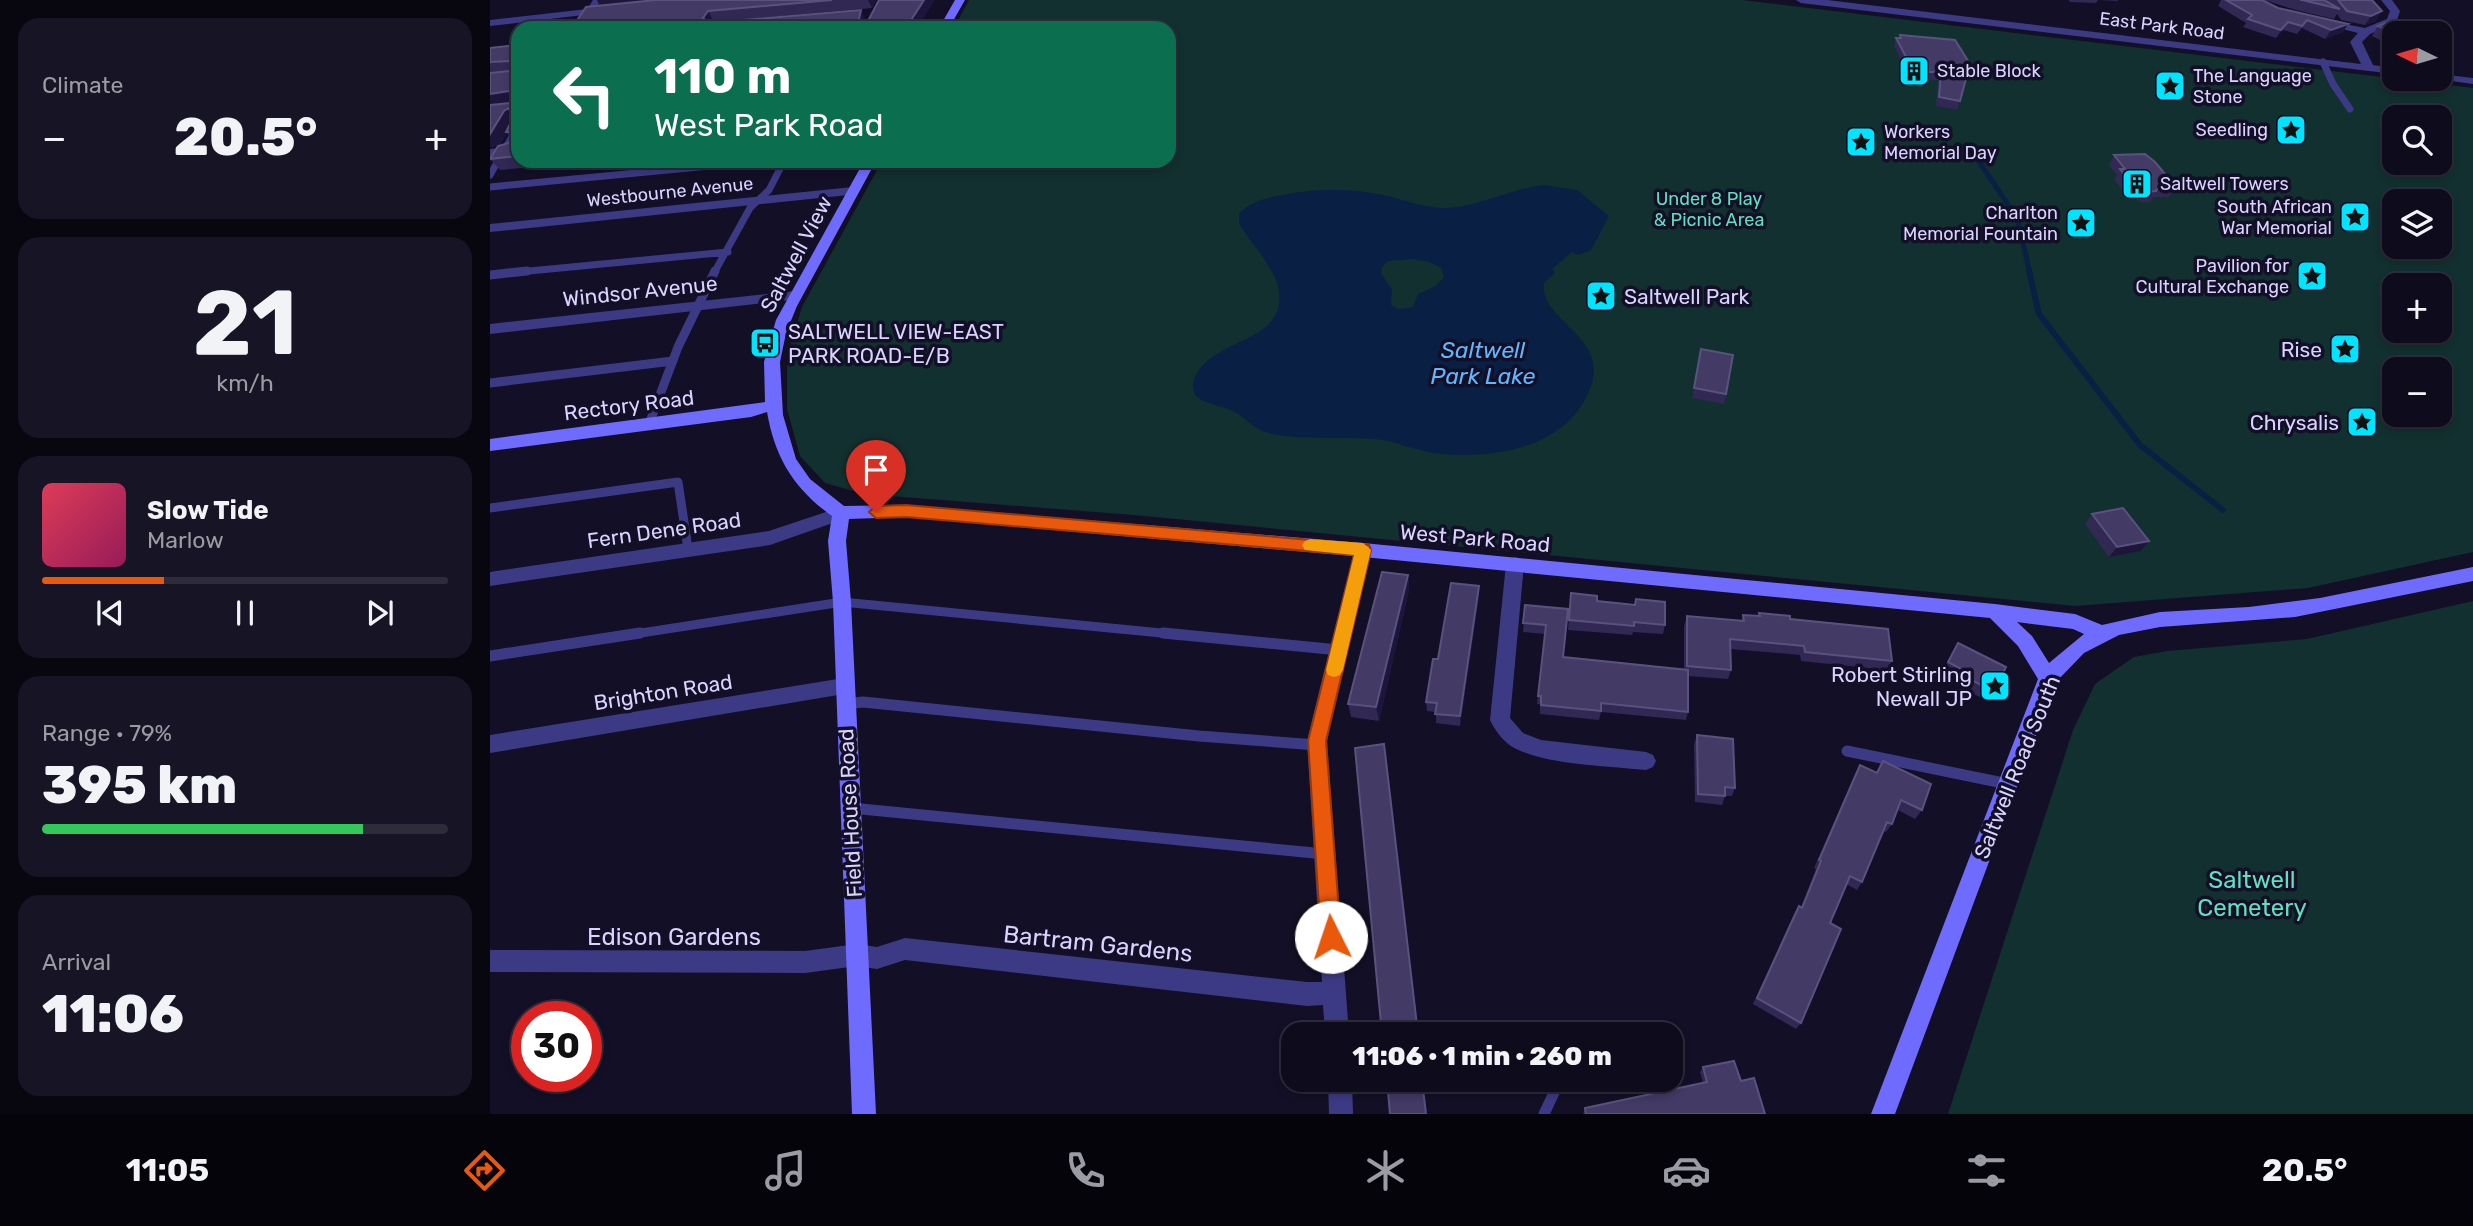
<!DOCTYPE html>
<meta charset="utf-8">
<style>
:root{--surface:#0e0b1c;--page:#171425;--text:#f1f3f6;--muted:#9b9ba3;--line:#2e2b3b;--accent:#ea580c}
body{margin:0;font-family:Rubik,sans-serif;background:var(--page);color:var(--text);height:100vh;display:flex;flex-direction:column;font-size:26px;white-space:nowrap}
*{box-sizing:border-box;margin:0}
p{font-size:23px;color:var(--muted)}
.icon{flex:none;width:38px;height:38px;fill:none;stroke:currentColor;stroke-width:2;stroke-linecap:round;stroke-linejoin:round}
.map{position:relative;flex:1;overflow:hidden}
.panel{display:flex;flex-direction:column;gap:18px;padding:18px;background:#08060f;width:490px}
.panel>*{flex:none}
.top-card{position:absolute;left:21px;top:21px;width:665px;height:147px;border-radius:21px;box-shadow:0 4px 10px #0003,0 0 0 2px var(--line);background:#0b6e4f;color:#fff;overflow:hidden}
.needle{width:46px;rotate:275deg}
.fabs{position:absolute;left:1892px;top:21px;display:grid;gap:14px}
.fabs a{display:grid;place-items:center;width:70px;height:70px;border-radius:14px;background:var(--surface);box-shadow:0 4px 10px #0003,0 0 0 2px var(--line);font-size:35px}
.speed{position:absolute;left:21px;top:1001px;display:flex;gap:14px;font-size:35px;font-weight:700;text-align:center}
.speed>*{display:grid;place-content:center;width:91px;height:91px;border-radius:50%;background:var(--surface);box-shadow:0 4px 10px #0003,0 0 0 2px var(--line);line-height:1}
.speed .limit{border:10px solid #d22;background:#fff;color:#111}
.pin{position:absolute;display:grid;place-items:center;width:60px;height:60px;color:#fff;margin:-72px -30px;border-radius:50% 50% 50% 0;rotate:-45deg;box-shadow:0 0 7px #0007}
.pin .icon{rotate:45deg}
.me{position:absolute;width:77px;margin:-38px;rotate:356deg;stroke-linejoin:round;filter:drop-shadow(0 0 5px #0008)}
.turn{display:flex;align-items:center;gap:24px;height:147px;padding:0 28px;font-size:32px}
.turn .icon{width:91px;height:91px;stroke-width:2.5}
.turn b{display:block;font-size:49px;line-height:60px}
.big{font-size:52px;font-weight:800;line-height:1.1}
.panel .widget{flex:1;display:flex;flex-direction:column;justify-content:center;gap:10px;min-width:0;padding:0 24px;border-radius:21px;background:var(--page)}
.panel .dial{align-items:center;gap:0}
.dial b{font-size:91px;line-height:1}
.song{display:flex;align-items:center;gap:21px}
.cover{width:84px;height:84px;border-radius:10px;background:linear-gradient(135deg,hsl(350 70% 55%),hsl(330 70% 35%))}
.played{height:7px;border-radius:4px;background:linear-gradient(90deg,var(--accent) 30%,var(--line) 30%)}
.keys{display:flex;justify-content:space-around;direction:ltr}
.heat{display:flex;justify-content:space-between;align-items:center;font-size:38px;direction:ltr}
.charge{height:10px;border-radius:5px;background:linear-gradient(90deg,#34c759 79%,var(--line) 0)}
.trip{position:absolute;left:791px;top:1022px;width:402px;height:70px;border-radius:21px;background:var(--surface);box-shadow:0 4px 10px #0003,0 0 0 2px var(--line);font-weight:800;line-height:70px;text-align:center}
.menu{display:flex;height:112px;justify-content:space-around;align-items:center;background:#06040b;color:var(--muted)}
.menu .icon{width:49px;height:49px}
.menu .active{color:var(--accent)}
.menu b{font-size:32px;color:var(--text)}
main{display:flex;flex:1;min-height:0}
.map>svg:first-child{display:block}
.green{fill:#12302f;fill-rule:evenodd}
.water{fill:#0a1f44;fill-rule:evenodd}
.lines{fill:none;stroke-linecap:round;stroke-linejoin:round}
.stream-far1{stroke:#0a1f44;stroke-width:5}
.stream{stroke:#0a1f44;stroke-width:6}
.lane-far2{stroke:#3d3a85;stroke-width:7}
.lane-far1{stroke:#3d3a85;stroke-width:9}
.lane{stroke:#3d3a85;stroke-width:11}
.street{fill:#3d3a85;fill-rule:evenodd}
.secondary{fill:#6f6bff;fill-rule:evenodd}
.wall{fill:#312854}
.shaded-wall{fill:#1d163a}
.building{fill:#433a66;stroke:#5a527e;stroke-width:2}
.route{fill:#ea580c;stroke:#983908;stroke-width:2}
.slow{fill:#f59e0b}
.labels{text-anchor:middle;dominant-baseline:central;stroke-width:7;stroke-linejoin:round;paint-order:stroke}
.far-street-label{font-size:18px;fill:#d9d4ff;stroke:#130f26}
.far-poi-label{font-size:18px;fill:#d9d4ff;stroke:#130f26;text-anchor:start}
.far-park-label{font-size:18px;fill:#5fe0c0;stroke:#130f26}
.street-label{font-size:21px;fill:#d9d4ff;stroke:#130f26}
.poi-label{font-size:21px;fill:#d9d4ff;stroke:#130f26;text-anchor:end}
.water-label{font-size:23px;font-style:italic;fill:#62b6ff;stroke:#130f26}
.near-park-label{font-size:24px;fill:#5fe0c0;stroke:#130f26}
.near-street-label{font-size:24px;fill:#d9d4ff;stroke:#130f26}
</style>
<main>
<section class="panel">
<div class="widget"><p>Climate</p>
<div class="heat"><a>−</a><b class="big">20.5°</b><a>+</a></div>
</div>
<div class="widget dial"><b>21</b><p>km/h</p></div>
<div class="widget">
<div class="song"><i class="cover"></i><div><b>Slow Tide</b><p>Marlow</p></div></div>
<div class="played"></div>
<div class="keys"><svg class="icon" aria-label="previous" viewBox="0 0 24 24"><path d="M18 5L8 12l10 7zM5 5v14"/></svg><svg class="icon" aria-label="pause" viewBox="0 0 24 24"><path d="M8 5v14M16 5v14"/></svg><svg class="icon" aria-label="next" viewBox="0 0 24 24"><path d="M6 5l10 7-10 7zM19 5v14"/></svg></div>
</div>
<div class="widget"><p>Range · 79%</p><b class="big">395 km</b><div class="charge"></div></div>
<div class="widget"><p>Arrival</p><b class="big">11:06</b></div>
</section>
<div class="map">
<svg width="1983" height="1114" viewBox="0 0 1983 1114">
<rect width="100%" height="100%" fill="#130f26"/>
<path class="green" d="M479 0H1252L1983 88V552L1818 588 1585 606 644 515 374 494 335 483 310 456 297 409V356L312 307 392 161H679V28H464ZM1904 117H1950V163H1904ZM1904 201H1950V247H1904ZM1904 285H1950V331H1904ZM1904 369H1950V415H1904Z
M1983 601V1114H1458L1583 730 1605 684 1644 657 1677 651 1817 639Z"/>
<path class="water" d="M1054 185 1087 190 1119 216 1101 250 1088 255 1082 252 1062 269 1065 273 1054 283C1049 320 1116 335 1102 383 1082 446 1010 459 952 454 929 453 908 441 885 439 853 436 807 441 779 433 761 428 757 418 743 411 731 405 715 405 705 395 701 385 703 378 709 370 734 336 799 341 788 287 784 266 759 242 749 223V214C759 201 778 198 792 195 829 188 861 188 898 196 918 201 935 208 955 208 985 208 1020 189 1054 185ZM923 259 939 262 951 268 954 277 946 286 928 294 923 307 909 309 901 305 902 289 891 274 892 267 898 261Z"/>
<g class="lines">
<path class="stream-far1" d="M1488 160 1527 218 1540 273"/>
<path class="stream" d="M1539 271 1549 314 1650 445 1733 510"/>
<path class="lane-far2" d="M90 28 107 0
M1833 62 1843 84 1860 109
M0 175 28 126
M0 187 272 161
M18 273 238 252
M224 273 260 208 279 190 294 161"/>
<path class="lane-far1" d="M0 275 37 271
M0 383 183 361
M159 424 188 347 225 271
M0 508 188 482 198 549
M138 635 352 602 692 635"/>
<path class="lane" d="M673 633 849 650
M0 656 150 633
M355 704 373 702 709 736 827 745
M1357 751 1518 784
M361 808 835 854
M1115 1034 1130 1028
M1054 1114 1070 1080"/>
<path class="street" d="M1306 0H1337L1871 64 1860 42 1868 33 1829 23V19L1875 28 1897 19 1900 11 1891 0H1902L1910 11 1906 23 1880 34 1872 42 1883 65 1904 68V74L1311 3Z
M115 7 119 8V12L0 26V20Z
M1950 74 1983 78V84L1946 79H1950Z
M28 146V154L0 157V149Z
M363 187 368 188V194L0 232V224Z
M305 291 312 296 310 299 0 334V324Z
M351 507 357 508 359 513 357 518 280 545 0 586V572L279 531Z
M873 543 879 545 882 550 837 741 859 1034H835L833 1005 817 1006 415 960 387 969 367 966 315 973 0 972V950L315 951 367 944 387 947 415 938 817 982H832L817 741 864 550 867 545Z
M1025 557 1031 559 1034 564 1020 718 1033 733 1051 740 1156 752 1163 755 1166 761 1163 767 1156 770C1119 766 1051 765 1021 746 1013 741 1004 729 1000 720L1016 564 1019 559Z
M354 678 361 680 364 686 361 692 354 694 0 753V735Z
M838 1080H862L863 1114H839Z"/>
<path class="secondary" d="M465 0H475L459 28H449Z
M374 161H386L307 306 296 333 290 362 293 415 306 459 320 479 354 506 416 505 873 543 1505 604 1585 614 1612 625 1670 612 1759 607 1830 598 1983 567V581L1805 617 1670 627 1629 635 1594 653 1566 682 1405 1114H1381L1548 679 1528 646 1500 618 873 557 416 517 359 519 356 541 361 602 386 1114H362L343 602 338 541 342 516C304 489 285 458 277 412L261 417 0 451V439L275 402 274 362 286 320ZM1527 622 1583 629 1594 634 1559 663 1542 636Z"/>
</g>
<path class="wall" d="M107 0H386L382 8 224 22 376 21 375 22 428 28H82L110 6Z
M1579 0H1628V1L1608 0 1606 3 1580 2Z
M1731 0H1772L1788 8 1858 24 1853 32 1835 39 1812 28 1807 34 1793 30 1786 38 1753 27 1756 23 1728 6Z
M1774 0H1882L1886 21 1875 25 1851 20 1847 14 1844 19 1806 10Z
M1888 26 1904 33V47L1882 36Z
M1410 35 1465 40 1470 101 1467 110 1446 106 1448 80 1421 81 1404 46 1406 38H1409Z
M28 45V161H105L10 170 1 160 0 162 1 158 22 142 21 139 17 133 10 145 0 147V48Z
M1624 155 1685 186 1679 197H1663L1660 202H1652L1636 196 1624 179 1627 175 1619 166Z
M1211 349 1236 394 1234 404 1202 398Z
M1602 514 1659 541 1651 551 1619 557 1595 524Z
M918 575 919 590 889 721 861 717 858 704Z
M1081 593 1107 601 1145 605 1146 599 1175 625 1173 634 1143 632 1142 635 1078 630Z
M989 595 970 726 946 723V712L937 711 936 702 948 659Z
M1035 605 1078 609 1073 657 1194 670V626L1197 616 1251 621 1253 615 1268 616 1269 613 1300 619 1402 661 1397 670 1311 661 1310 655 1240 649 1241 670 1238 679 1198 676V712L1196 720 1111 712 1109 720 1050 714V704H1047L1055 634 1033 632Z
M1468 643 1504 692 1498 701 1466 685 1468 680 1452 672Z
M1207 735 1245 788 1242 796H1235L1232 805 1205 802 1204 744Z
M1393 761 1432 810 1425 819 1408 810 1402 824 1396 832 1393 831 1372 882 1367 890 1356 884 1340 923 1311 1023 1306 1029 1263 1004 1304 914 1309 906 1311 907 1326 869 1324 868 1365 774 1370 765 1386 773Z
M1213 1067 1251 1081 1275 1114H1093L1095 1108 1213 1083 1210 1072Z"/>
<path class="shaded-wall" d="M107 0H170L110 6Z
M378 0H386L382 8Z
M434 0H445L428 28H416Z
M371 10 376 21 374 28 369 19Z
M218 11 224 22 220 28 213 18Z
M1892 11 1886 21 1875 25 1881 16Z
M1798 22 1793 30 1786 38 1791 30Z
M1858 24 1853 32 1835 39 1841 30Z
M19 91 28 103 0 106V94Z
M19 108 27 120 23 123 10 145 0 147V134L14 111Z
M1659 541 1651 551 1619 557 1627 547Z
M918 575 919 590 889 721 886 707Z
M989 586V595L970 726V716Z"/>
<path class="building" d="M166 0H342L218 11 213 18 219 23 371 10 369 19 375 23 379 19 389 0H434L416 28H82L96 7Z
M1736 0H1772L1788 8 1858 24 1841 30 1817 20 1812 26 1798 22 1791 30 1758 19 1762 15Z
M1810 0H1834L1850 9 1812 0Z
M1848 0H1882L1892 11 1881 16 1857 11Z
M1901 21 1912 33H1904L1888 26Z
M1410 35 1465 40 1480 64 1470 101 1449 97 1451 72H1424L1406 38H1411Z
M28 45V156L0 159 8 146 22 142 21 132H16L25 114 19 108 14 111 0 134V105L21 103 25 97 19 91 0 94V73L20 71 21 61 0 62V48Z
M1655 154 1665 162 1685 186 1669 187 1666 191 1657 192 1642 185 1630 169H1635L1624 155Z
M1211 349 1243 355 1236 394 1204 388Z
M1633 508 1659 541 1627 547 1602 514Z
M892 572 918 575 886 707 858 704Z
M961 583 989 586 970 716 945 714 947 703 936 702 943 659H948Z
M1081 593 1107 596V601L1145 605 1146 599 1175 602V625L1144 622V626L1079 620Z
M1035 605 1078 609 1073 657 1198 670V712L1111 703V711L1051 705V696H1048L1056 625 1033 623Z
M1269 613 1300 616V619L1398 629 1402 661 1315 652 1314 646 1240 639 1241 670 1197 666V616L1254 621 1253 615 1270 616Z
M1468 643 1516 667 1504 692 1472 675 1475 671 1458 662Z
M1207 735 1243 739 1245 788 1235 787V796L1208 794Z
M894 744 928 1034H892L865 748Z
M1393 761 1441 784 1432 810 1411 800 1402 824 1397 822 1372 882 1360 876 1340 923 1351 929 1311 1023 1267 998 1309 906 1312 908 1331 861 1329 860 1370 765 1387 773Z
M1244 1061 1251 1081 1264 1078 1275 1114H1096L1095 1108 1217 1082 1213 1067Z
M897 1080H932L936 1114H900Z"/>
<path class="route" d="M416 505 879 545 881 550 836 741 851 937 848 945 841 948 834 945 831 937 818 741 864 555 416 517 386 518 379 512 386 506Z"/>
<path class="slow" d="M820 539 873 543 881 550 853 670 850 675 844 677 838 675 836 670 864 555 815 550 812 545 815 541Z"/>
<defs>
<g id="building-square" transform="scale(1.575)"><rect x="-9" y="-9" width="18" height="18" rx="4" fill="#00e5ff" stroke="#130f26"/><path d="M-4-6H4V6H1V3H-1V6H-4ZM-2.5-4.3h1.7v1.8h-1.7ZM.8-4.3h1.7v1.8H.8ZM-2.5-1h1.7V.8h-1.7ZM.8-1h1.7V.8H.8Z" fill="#111"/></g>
<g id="sight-square" transform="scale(1.575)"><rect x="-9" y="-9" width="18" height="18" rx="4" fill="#00e5ff" stroke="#130f26"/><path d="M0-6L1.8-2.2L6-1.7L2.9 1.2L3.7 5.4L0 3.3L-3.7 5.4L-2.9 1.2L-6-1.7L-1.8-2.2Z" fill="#111"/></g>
<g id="bus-square" transform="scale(1.575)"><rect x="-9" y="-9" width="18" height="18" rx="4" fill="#00e5ff" stroke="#130f26"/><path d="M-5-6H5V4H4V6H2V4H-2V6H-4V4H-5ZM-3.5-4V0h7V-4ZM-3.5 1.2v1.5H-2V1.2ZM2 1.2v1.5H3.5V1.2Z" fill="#111"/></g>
</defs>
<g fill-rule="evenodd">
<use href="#building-square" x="1424" y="71"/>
<use href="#sight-square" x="1680" y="86"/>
<use href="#sight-square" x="1801" y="130"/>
<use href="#sight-square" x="1371" y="142"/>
<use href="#building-square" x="1647" y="184"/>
<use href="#sight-square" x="1865" y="217"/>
<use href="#sight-square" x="1591" y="223"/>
<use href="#sight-square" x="1822" y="276"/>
<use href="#sight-square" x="1111" y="296"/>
<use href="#bus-square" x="275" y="343"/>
<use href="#sight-square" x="1855" y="349"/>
<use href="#sight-square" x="1872" y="422"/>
<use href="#sight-square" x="1505" y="686"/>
</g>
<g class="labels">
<g class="far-street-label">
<text transform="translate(1672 26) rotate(7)">East Park Road</text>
<text transform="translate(180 192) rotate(-6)">Westbourne Avenue</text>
</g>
<g class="far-poi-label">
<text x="1447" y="71">Stable Block</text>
<text x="1703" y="76">The Language<tspan x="1703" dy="21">Stone</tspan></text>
<text x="1778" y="130" text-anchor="end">Seedling</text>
<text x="1394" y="132">Workers<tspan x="1394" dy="21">Memorial Day</tspan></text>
<text x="1670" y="184">Saltwell Towers</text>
<text x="1842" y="207" text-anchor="end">South African<tspan x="1842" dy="21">War Memorial</tspan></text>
<text x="1568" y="213" text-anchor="end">Charlton<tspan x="1568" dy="21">Memorial Fountain</tspan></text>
<text x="1799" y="266" text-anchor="end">Pavilion for<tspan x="1799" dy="21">Cultural Exchange</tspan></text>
</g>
<g class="far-park-label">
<text x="1219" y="199">Under 8 Play<tspan x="1219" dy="21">&amp; Picnic Area</tspan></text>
</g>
<g class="street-label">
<text transform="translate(306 254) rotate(-62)">Saltwell View</text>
<text transform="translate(150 291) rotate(-6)">Windsor Avenue</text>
<text transform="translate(139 405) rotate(-7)">Rectory Road</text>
<text transform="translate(174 530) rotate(-8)">Fern Dene Road</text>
<text transform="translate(985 538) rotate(5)">West Park Road</text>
<text transform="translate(173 692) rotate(-9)">Brighton Road</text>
<text transform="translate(1527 767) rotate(-68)">Saltwell Road South</text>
<text transform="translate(360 813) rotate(-93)">Field House Road</text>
</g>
<g class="poi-label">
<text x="1134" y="296" text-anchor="start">Saltwell Park</text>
<text x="298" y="331" text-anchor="start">SALTWELL VIEW-EAST<tspan x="298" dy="24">PARK ROAD-E/B</tspan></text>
<text x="1832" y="349">Rise</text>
<text x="1849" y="422">Chrysalis</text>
<text x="1482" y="674">Robert Stirling<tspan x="1482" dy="24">Newall JP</tspan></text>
</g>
<g class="water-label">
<text x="993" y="350">Saltwell<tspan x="993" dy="26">Park Lake</tspan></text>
</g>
<g class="near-park-label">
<text x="1762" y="880">Saltwell<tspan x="1762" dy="28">Cemetery</tspan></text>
</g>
<g class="near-street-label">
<text x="184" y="937">Edison Gardens</text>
<text transform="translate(608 944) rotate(6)">Bartram Gardens</text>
</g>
</g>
</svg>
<div class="fabs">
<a><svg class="needle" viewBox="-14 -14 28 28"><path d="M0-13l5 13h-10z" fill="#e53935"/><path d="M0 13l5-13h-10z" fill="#9b9ba3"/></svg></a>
<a><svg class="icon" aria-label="search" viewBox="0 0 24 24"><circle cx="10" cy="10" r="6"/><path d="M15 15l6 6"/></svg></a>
<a><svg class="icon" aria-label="layers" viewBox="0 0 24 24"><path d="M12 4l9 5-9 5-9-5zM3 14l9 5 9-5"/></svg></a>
<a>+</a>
<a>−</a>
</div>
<div class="speed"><div class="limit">30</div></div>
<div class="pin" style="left:386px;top:512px;background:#d93025"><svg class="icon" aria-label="arrive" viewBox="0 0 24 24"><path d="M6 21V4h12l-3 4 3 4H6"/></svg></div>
<svg class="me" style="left:841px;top:937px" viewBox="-20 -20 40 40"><circle r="19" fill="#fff"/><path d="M0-13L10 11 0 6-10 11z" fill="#ea580c"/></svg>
<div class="trip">11:06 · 1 min · 260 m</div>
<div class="top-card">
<div class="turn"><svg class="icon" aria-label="left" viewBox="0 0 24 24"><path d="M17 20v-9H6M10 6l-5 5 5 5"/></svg><div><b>110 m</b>West Park Road</div></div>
</div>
</div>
</main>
<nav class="menu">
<b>11:05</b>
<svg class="icon active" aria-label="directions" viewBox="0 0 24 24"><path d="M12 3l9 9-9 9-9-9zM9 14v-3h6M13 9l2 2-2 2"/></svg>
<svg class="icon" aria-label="music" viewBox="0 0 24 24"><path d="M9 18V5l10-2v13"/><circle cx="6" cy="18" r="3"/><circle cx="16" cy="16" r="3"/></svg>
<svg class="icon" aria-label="phone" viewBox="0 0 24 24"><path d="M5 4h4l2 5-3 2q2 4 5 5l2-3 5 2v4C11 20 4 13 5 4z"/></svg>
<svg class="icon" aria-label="climate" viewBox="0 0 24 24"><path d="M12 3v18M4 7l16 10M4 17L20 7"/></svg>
<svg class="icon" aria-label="car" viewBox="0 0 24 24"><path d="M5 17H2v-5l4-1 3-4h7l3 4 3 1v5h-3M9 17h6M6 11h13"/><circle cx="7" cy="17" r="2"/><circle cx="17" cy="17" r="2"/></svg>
<svg class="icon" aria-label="filters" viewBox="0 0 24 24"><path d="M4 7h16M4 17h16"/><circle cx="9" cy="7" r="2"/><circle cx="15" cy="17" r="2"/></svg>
<b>20.5°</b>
</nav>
